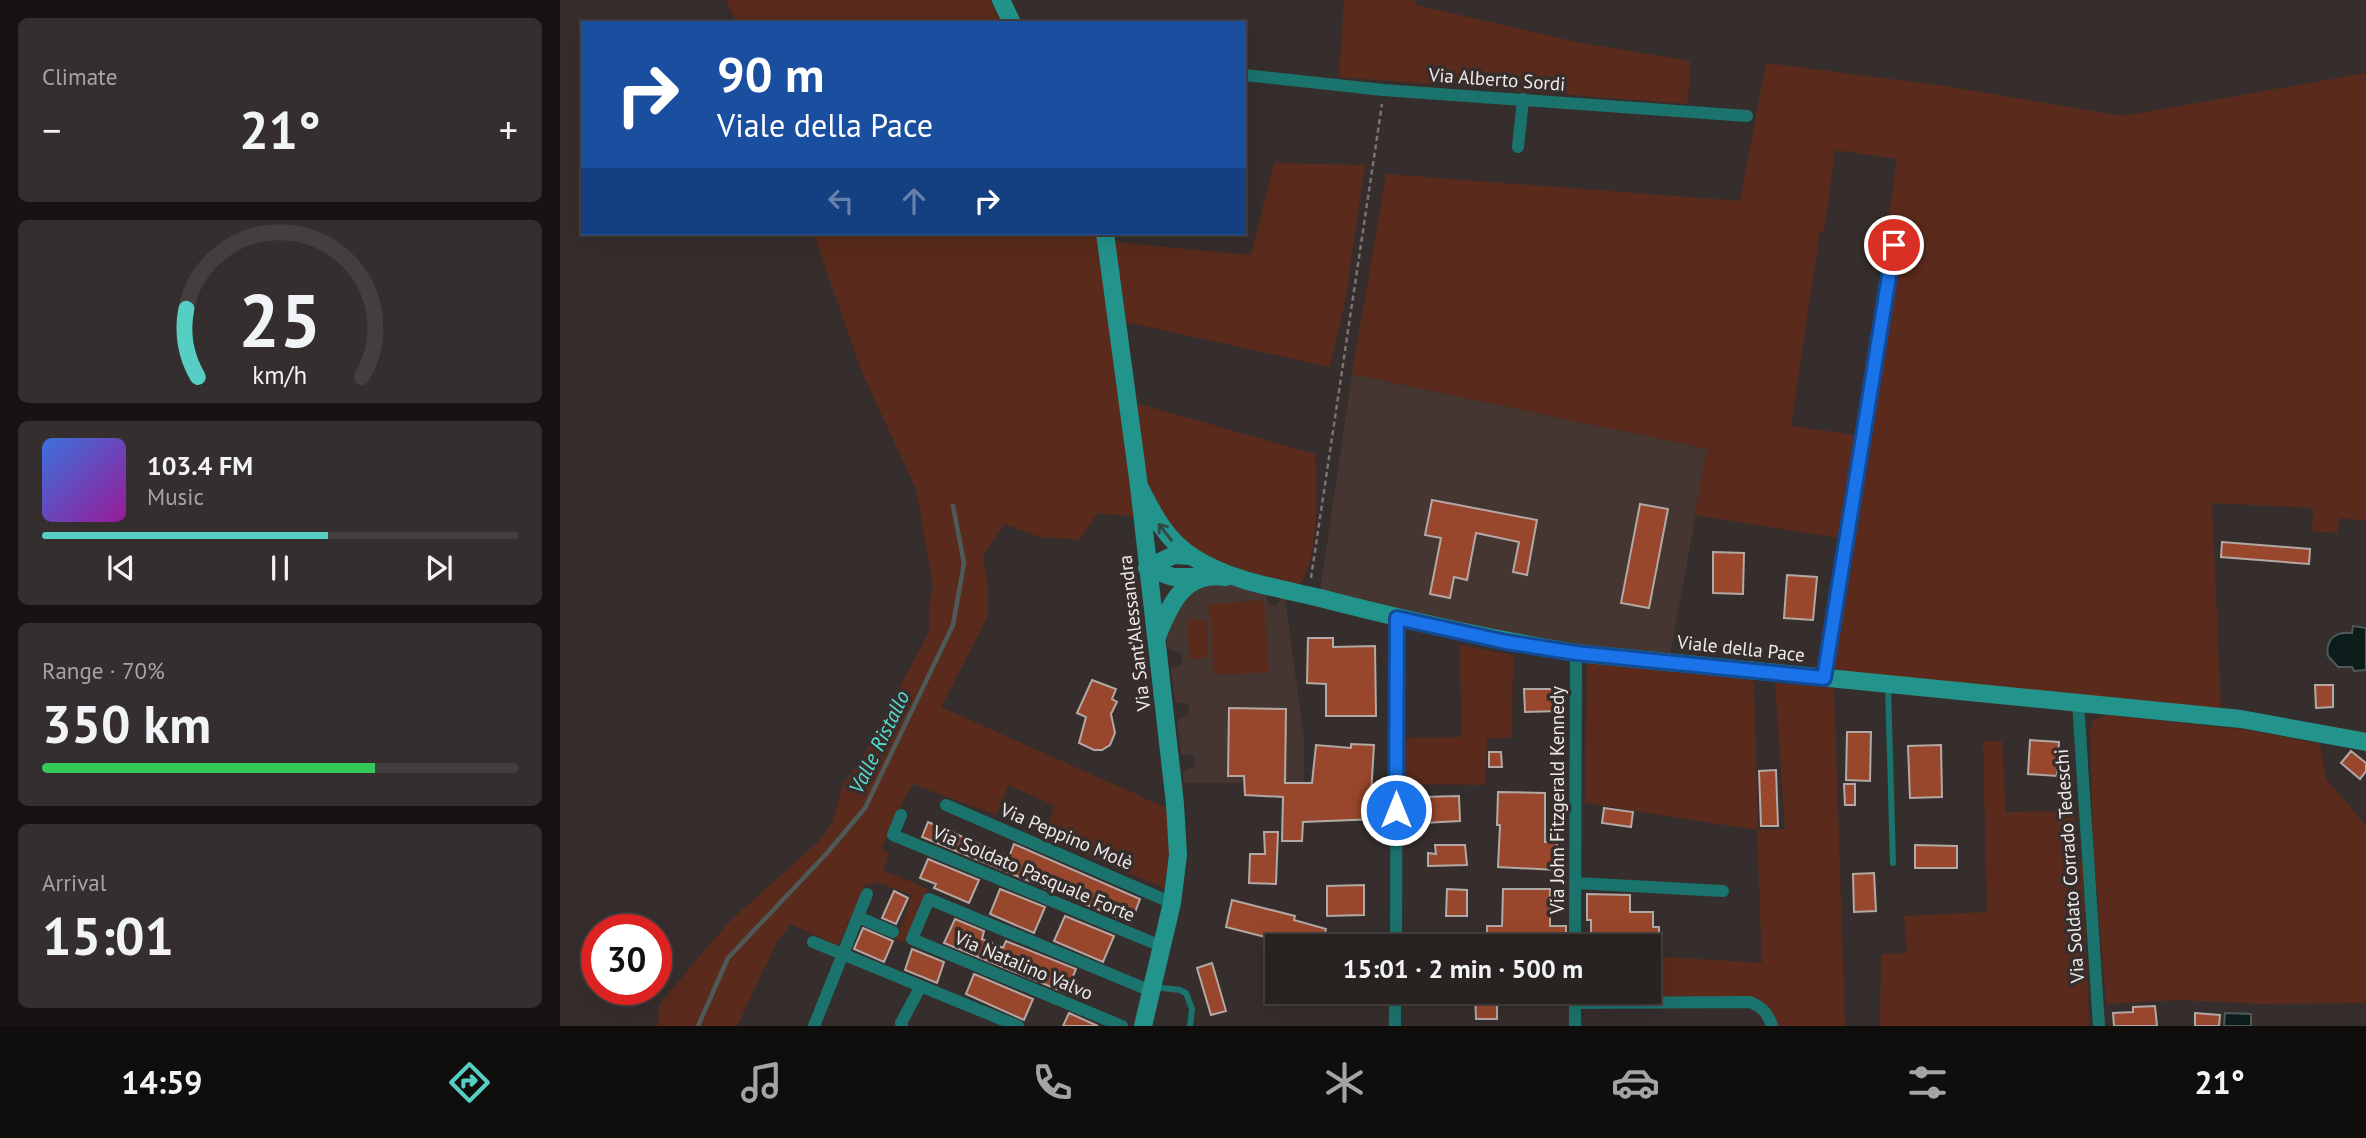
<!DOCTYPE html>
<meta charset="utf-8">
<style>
:root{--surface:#282221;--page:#342f2e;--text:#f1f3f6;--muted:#a5a4a5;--line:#443f3f;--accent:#56cec4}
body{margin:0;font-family:"PT Sans",sans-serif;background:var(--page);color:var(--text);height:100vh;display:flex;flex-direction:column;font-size:26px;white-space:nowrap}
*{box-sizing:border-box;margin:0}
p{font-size:23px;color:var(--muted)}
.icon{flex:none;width:38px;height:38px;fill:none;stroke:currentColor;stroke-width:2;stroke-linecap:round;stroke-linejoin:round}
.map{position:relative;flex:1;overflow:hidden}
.side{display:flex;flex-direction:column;gap:18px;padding:18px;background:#161312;width:560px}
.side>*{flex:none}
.guide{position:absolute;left:21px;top:21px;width:665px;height:214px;border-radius:0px;box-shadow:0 7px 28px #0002,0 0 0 2px var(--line);background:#1a4fa0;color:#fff;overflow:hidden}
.speed{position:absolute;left:21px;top:914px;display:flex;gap:14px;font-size:35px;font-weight:700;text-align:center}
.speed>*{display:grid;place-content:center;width:91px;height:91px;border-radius:50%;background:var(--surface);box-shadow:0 7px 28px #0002,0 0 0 2px var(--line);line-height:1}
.speed .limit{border:10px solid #d22;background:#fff;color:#111}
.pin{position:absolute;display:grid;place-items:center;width:60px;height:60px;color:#fff;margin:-30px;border:4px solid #fff;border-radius:50%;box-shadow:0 2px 7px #0007}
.me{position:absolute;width:77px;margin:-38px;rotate:0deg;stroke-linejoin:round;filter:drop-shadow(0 0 5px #0008)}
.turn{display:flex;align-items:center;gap:24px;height:147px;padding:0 21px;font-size:32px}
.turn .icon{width:91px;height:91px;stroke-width:2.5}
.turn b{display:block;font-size:49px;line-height:60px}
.lanes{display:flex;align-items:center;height:66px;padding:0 21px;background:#0003;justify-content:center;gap:35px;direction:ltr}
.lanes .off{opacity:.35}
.big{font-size:52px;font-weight:800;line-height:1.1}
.side .card{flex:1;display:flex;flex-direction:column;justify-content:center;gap:10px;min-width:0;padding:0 24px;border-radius:10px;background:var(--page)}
.side .dial{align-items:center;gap:0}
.dial svg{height:182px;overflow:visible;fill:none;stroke:var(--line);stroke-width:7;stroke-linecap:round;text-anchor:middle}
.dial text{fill:var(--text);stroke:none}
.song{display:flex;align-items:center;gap:21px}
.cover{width:84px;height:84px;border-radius:10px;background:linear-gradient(135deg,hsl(220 70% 55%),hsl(300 70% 35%))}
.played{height:7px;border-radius:4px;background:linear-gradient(90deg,var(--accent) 60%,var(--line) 60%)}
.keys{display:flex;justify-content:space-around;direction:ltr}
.heat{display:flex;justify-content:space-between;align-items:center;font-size:38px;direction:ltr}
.charge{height:10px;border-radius:5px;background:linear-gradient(90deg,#34c759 70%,var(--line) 0)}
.trip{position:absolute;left:705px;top:934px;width:396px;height:70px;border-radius:0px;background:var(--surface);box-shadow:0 7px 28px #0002,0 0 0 2px var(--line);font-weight:800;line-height:70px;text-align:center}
.menu{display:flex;height:112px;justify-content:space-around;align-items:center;background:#100e0d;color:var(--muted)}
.menu .icon{width:49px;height:49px}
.menu .current{color:var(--accent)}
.menu b{font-size:32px;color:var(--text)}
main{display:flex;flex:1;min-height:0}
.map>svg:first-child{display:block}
.built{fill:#453631}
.green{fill:#5a2b1c}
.water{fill:#0b1c1b;stroke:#4f5a58;stroke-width:2}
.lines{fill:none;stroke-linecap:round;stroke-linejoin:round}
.stream{stroke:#4f5a58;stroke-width:4.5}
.building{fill:#99472c;stroke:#b2a8a5;stroke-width:2}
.path{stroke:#7b7472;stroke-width:2.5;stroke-dasharray:5 3.5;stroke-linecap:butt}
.lane{stroke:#1b736d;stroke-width:6}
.street{stroke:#1b736d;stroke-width:12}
.secondary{stroke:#23948c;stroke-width:18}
.oneway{stroke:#314844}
.route-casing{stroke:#114b97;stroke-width:18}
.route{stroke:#1a73e8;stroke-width:12}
.labels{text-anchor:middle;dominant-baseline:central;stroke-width:7;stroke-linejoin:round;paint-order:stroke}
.street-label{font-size:19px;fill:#efeae8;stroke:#362e2c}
.water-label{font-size:21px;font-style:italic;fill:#56ded3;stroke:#362e2c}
</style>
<main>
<section class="side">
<div class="card"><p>Climate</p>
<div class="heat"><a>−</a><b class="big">21°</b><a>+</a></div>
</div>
<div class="card dial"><svg viewBox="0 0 100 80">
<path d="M14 69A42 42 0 1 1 86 69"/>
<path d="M14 69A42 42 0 0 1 9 39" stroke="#56cec4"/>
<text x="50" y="56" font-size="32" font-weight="700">25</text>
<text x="50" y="72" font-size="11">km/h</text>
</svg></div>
<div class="card">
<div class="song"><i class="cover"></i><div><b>103.4 FM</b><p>Music</p></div></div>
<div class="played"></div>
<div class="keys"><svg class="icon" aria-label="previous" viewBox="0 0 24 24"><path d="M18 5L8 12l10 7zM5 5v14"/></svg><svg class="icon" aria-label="pause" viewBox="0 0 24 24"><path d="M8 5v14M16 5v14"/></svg><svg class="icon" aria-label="next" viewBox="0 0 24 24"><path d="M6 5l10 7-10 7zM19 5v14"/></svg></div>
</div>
<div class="card"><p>Range · 70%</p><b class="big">350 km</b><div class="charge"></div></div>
<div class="card"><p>Arrival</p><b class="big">15:01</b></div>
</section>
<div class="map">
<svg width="1806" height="1026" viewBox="0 0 1806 1026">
<rect width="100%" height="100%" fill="#362e2c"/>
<path class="built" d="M792 374 1148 449 1110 655 958 637 760 591Z
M666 584 705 593 709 605 716 606 721 597 725 598 744 738V783H624L623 772 635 766V756L621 754 617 720 629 714 628 704 615 703 611 668 622 664V654L607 648V628L627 594 645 585Z"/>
<path class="green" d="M166 0H430L441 23H176Z
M784 0H854L856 5 1021 43 1130 61 1128 104 779 77Z
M1206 63 1385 86 1563 116 1806 73V521L1780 518 1777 533 1752 531 1753 508 1652 503 1661 709 1270 670 1288 540 1339 242 1325 240 1337 159 1275 150 1264 232 1260 231 1231 426 1295 435 1278 538 1135 515 1147 449 792 374 826 174 1180 201Z
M714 163 805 165 785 302 770 367 566 322 555 242 691 255Z
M253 233H537L574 517 537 513 520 540 481 537 444 524 423 555 428 588V616L381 707 609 809 611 840 604 888 482 837 495 806 448 785 436 815 353 784 342 803 321 849 329 853 323 870 368 889 346 943 336 940 352 895 320 883 306 884 278 946 231 924 217 942 177 1026H98L99 1005 143 952 171 920 259 841 273 821 283 784 303 756 369 632 370 599 373 586 356 489 302 372Z
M576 403 755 454C757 487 760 559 739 585 674 569 602 553 587 477 582 453 580 427 576 403Z
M704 600 709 672 654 675 649 604Z
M646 619 649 657 630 659 627 620Z
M900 645 953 655 952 737 927 739 925 785 845 784V738L901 737Z
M1027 663 1194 680 1198 830 1225 829 1215 683 1274 688 1285 1026H1218C1212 1011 1207 1004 1191 999L1027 996V992H1088L1089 956 1202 963 1197 830 1025 803Z
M1546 715 1688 730 1760 744 1766 779 1806 825V1003L1702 1004 1619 1000 1546 1004 1533 842 1530 730 1534 720Z
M1423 741H1442L1446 812 1514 811 1518 851 1523 866 1529 1026H1320L1321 954 1347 953 1344 916 1427 912Z"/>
<path class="water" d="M1793 626 1806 628V670L1794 671 1792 667H1778L1768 656C1765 639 1776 631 1792 633Z
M1665 1013 1691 1014V1026H1664Z"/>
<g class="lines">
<path class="stream" d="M138 1026 168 958 267 853 305 808 393 625 404 563 393 506"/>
</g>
<path class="building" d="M872 500 977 520 967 575 953 572 959 542 916 533 907 580 894 577 890 598 870 594 881 538 865 535Z
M1080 504 1108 509 1089 608 1061 603Z
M1662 542 1750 549 1749 564 1661 557Z
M1153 552 1184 553 1183 594 1153 593Z
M1227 575 1257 577 1253 620 1224 618Z
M748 638H773V647L815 646 816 716H766V684L747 683Z
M532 680 556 689 552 699 557 702 551 714 555 733 550 745 542 750H534L519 743 526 717 517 713Z
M1755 685H1773V707L1756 708Z
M964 689H1000V711L965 712Z
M669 708 726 709 725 783H752L756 745 791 748V744L814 745 811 795H816L817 819 743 822 742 841H722L723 797 685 795 684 776H668Z
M1287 732H1311L1310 781 1286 780Z
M1470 740 1499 742 1497 776 1468 774Z
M1381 745 1382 797 1350 798 1348 746Z
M1791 751 1806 763V771L1800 779 1781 763Z
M929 752H941L942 767H929Z
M1216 770 1218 826H1201L1199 771Z
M1284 784H1295V805H1285Z
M938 792 985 793V842H997L996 870 938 867 940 825H937Z
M899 796 900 821 863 823 861 797Z
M1044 808 1073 812 1071 827 1042 823Z
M368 822 449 857 454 844 580 899 571 923 362 837Z
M704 832H718L716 884 689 883 690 854H705Z
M875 845H905L907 865 868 866V853L876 854Z
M1355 845 1397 846V868H1355Z
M368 859 419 880 409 903 374 888 376 884 360 878Z
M1314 873 1316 911 1294 912 1293 874Z
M804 885V915L767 916V886Z
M440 889 485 907 474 933 430 914Z
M887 889 907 890V916H886Z
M943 889H990V926H1006V942L927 943V926H942Z
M334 891 348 898 336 924 322 918Z
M1027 894 1070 895V912H1093V927H1099V947H1067V938H1031V920H1027Z
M672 900 735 916 734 920 766 929 762 947H744L666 927Z
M505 916 554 936 543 962 494 941Z
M395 919 424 931 422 939 443 948 446 941 516 969 506 993 384 943Z
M303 928 333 941 324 962 294 949Z
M352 949 384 962 377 983 345 970Z
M652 963 666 1011 651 1015 637 968Z
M414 974 473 999 464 1020 406 994Z
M915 992H937V1019H916Z
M1595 1006 1597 1026H1554L1553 1013 1573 1012V1007Z
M509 1013 520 1018 538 1026H503Z
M1635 1013 1660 1015 1659 1026H1635Z"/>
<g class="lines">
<path class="path" d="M751 578 822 104"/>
<path class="lane" d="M1265 676 1334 245
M1328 686 1333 863
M594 987 620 990 626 993 632 1009 630 1026"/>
<path class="street" d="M684 75 823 90 1187 116
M958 147 963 99
M1518 703 1539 1026
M386 805 612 903
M341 815 333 835 601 946
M1016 883 1163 891
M298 917 333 932
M253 942 458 1026
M836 947 837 618
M1015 947 1016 653
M1015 1003 1190 1002C1202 1007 1208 1013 1212 1026
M254 1026 307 894
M342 1026 341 1023 361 986
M562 1026 352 939 369 899 591 991
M835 1026V992
M1015 1026V992"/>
<path class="secondary" d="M441 0 452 23
M545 233 579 486 615 804 618 855 612 903 583 1026
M579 486C593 514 606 540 633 557 670 581 718 588 760 598 845 620 930 639 1016 653L1681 719 1806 742
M587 568 613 577H639
M587 568 614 555 631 556
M597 637C610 604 624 571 666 577"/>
</g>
<defs><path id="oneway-shaft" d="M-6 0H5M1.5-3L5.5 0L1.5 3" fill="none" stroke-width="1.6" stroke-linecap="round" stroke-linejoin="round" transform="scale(1.75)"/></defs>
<use class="oneway" href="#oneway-shaft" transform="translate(605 532) rotate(-128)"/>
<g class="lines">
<g class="route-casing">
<path id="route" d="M836 810 837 618 946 642 1016 653 1264 678 1334 245"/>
</g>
<use href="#route" class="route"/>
</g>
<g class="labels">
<g class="street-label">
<text transform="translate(937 79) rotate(4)">Via Alberto Sordi</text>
<text transform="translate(574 633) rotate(-97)">Via Sant'Alessandra</text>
<text transform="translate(1181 648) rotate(6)">Viale della Pace</text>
<text transform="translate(997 800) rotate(-90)">Via John Fitzgerald Kennedy</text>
<text transform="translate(507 836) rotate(23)">Via Peppino Molè</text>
<text transform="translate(1509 866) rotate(-94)">Via Soldato Corrado Tedeschi</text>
<text transform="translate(474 873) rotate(23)">Via Soldato Pasquale Forte</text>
<text transform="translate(464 965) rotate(23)">Via Natalino Valvo</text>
</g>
<g class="water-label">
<text transform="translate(319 742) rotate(-64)">Valle Ristallo</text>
</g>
</g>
</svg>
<div class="speed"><div class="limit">30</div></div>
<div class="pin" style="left:1334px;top:245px;background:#d93025"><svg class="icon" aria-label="arrive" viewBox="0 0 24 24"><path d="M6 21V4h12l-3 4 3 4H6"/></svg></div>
<svg class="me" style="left:836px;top:810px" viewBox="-20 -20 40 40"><circle r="17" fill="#1a73e8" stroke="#fff" stroke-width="3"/><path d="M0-11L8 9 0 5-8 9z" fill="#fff"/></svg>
<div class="trip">15:01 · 2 min · 500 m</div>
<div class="guide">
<div class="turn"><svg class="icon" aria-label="right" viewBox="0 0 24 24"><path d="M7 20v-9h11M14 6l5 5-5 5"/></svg><div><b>90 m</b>Viale della Pace</div></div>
<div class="lanes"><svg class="icon off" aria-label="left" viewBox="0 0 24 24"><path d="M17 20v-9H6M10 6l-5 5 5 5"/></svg><svg class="icon off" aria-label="ahead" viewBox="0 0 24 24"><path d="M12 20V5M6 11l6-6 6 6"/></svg><svg class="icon" aria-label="right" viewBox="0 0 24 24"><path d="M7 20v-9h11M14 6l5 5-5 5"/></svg></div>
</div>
</div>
</main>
<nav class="menu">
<b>14:59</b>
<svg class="icon current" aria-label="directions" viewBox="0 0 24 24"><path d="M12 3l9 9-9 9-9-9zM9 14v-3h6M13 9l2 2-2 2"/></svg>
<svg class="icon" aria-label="music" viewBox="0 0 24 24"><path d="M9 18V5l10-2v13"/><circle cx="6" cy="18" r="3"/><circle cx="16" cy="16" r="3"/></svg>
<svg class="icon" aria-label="phone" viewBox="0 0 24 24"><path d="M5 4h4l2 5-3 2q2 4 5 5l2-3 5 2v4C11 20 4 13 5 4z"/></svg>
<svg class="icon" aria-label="climate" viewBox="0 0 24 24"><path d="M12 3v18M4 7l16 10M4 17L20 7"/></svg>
<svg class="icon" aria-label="car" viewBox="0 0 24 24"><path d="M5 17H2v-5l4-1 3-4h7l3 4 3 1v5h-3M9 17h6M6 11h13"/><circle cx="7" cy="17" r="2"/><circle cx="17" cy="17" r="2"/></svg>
<svg class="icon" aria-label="filters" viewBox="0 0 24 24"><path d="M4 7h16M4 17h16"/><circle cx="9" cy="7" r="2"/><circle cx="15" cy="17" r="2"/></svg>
<b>21°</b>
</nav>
